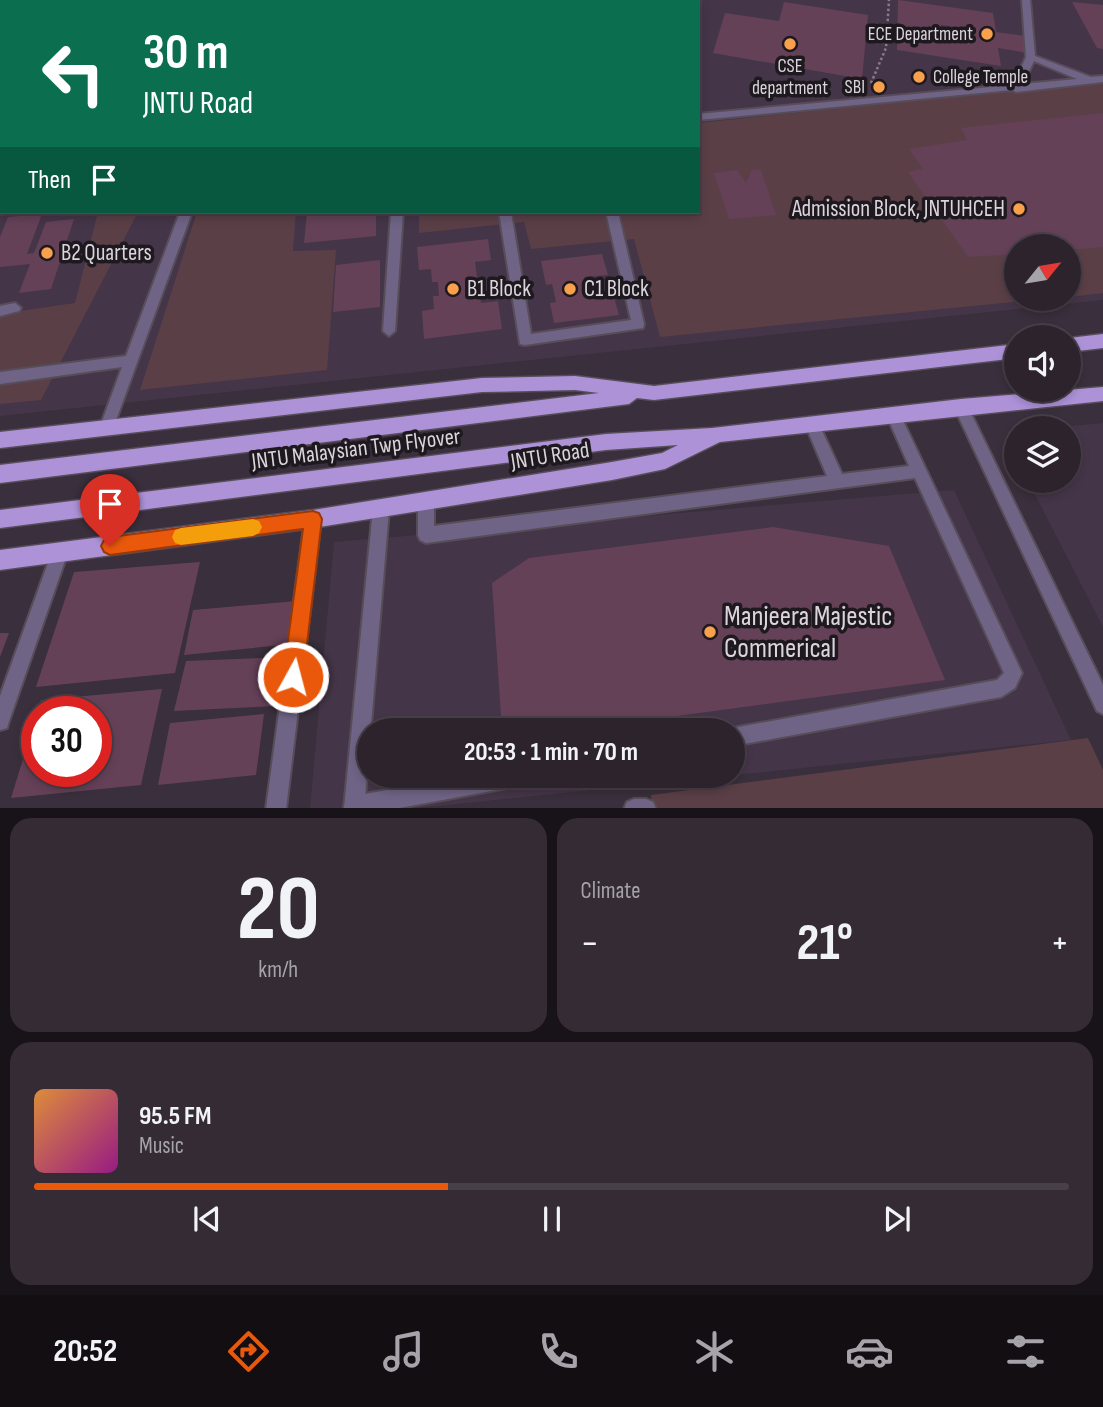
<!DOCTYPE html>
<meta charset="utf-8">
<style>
:root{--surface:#2c232d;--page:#342b35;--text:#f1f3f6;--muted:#a6a4aa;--line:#484049;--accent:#ea580c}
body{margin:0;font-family:"Sofia Sans Condensed",sans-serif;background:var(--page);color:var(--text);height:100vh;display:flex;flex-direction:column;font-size:26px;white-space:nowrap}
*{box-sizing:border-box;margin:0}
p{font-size:23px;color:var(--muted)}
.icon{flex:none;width:38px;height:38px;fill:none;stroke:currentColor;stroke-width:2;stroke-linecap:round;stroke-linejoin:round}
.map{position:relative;height:808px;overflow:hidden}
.details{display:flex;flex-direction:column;gap:10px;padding:10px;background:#181319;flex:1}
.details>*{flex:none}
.hud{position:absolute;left:0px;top:0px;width:700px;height:214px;box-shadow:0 4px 10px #0003,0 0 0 2px var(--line);background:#0b6e4f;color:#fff;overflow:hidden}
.needle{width:46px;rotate:60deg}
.fabs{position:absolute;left:1004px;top:234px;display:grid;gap:14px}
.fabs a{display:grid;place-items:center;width:77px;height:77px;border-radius:50%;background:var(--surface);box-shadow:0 4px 10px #0003,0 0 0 2px var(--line);font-size:35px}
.speed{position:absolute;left:21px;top:696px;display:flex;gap:14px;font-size:35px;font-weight:700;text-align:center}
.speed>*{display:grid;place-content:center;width:91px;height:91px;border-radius:50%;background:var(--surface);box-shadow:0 4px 10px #0003,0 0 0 2px var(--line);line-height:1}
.speed .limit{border:10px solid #d22;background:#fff;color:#111}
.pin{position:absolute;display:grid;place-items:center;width:60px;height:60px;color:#fff;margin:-72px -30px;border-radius:50% 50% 50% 0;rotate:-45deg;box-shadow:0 0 7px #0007}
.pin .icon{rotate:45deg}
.me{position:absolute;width:77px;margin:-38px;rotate:7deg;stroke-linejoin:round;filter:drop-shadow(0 0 5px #0008)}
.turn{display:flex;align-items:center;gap:24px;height:147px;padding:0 28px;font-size:32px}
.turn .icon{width:91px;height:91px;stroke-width:2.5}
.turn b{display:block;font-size:49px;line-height:60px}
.then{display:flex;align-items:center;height:66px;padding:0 28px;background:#0003;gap:14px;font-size:26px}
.big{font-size:52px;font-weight:700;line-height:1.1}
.details .widget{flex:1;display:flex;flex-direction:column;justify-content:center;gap:10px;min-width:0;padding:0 24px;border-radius:21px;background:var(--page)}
.details .dial{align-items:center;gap:0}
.dial b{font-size:91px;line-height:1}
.song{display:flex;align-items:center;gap:21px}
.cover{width:84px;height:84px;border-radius:10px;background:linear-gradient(135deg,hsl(30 70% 55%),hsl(310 70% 35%))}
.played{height:7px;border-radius:4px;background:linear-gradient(90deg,var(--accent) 40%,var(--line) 40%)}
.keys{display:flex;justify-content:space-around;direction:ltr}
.heat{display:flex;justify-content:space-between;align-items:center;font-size:38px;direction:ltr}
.details .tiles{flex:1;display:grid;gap:10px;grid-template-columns:1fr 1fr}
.widget:last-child{grid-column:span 2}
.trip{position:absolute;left:357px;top:718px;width:388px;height:70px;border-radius:35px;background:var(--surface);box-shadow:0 4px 10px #0003,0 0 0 2px var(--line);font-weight:700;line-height:70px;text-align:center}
.tabs{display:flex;height:112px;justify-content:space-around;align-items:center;background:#120e12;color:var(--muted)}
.tabs .icon{width:49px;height:49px}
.tabs .active{color:var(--accent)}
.tabs b{font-size:32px;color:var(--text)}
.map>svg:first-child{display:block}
.built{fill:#453548;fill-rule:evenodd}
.green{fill:#5b3f47}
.building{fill:#654158;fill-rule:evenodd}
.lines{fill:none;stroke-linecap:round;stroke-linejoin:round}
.service-casing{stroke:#574d59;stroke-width:4}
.minor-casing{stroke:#574d59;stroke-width:4}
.primary-casing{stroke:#574d59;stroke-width:3}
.path{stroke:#867d88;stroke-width:2.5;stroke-dasharray:2.5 2.5;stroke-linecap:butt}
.service{fill:#706486;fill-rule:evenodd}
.minor{fill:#706486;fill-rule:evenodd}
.primary{fill:#ad92d8;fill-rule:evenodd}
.route{fill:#ea580c;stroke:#983908;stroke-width:2}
.slow{fill:#f59e0b}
.poi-dot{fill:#f8a04b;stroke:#1e191f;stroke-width:2.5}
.labels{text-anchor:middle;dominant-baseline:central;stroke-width:7;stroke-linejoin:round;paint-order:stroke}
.far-poi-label{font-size:19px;fill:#dbd4dc;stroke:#1e191f;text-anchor:end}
.poi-label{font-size:23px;fill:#dbd4dc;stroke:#1e191f;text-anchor:start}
.street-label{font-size:23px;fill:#dbd4dc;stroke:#1e191f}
.near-poi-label{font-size:28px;fill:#dbd4dc;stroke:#1e191f;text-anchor:start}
</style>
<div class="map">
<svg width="1103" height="809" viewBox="0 0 1103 809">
<rect width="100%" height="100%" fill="#3a2f3c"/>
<path class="built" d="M0 0H1103V300L0 416ZM2 2H698V212H2ZM1017 247H1069V299H1017Z
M1103 423V627L1028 481H1069V429H1041Z
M954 490 1071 740 418 808 310 809 334 542ZM369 730H733V775H369Z"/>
<path class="green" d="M1103 81V293L1069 297V247H1017V299H1042L660 337 634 239 531 249 524 222 419 233V212H698V123Z
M98 212H138L41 400 0 404V314L75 303Z
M197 212H296L293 251 336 250 327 370 140 390Z
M1088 738 1103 770V808L652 809 651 795Z"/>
<path class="building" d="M898 0 993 13 996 32 1025 36 1028 53 998 48 1001 66 897 50ZM941 25 963 28 964 41 930 36V27L941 29Z
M784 2 868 15 862 79 713 53 725 13 779 21Z
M1072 2 1103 5V49L1097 48Z
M1103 113V247L1069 250V247H1017V254L968 257 908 172 923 169 909 149 967 140 961 128Z
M737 170 746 183 752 170H761L776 215 729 219 714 173Z
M307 212H376V236L304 243Z
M42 214 27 254 34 253 46 222 74 219 51 289 19 293 30 264 0 267V237L8 217Z
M488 239 491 260 475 262 477 277 466 278 468 290 478 289 481 303 498 301 502 329 424 339 422 311 434 309 433 296H439L438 282H432L431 269 419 270 417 247Z
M602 254 608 275 584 277 589 296 613 294 619 315 554 323 550 303 556 302 552 284 546 285 541 261Z
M380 260V307L333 312 336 265Z
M773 527 889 546 945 680 573 730H502L492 583 529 558Z
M200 562 175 673 36 687 74 572Z
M297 601 292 644 184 655 193 610Z
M0 633H9L0 657Z
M284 657 276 706 174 711 186 661Z
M162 689 141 785 11 798 36 717 37 772H96V712H38L41 700Z
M264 714 256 775 158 785 170 723Z"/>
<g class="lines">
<g class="service-casing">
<path id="service" d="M11 0H26L9 2Z
M225 0H233V2H225Z
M492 0H503L490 2Z
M1022 0H1030L1035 56 1091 77 1103 76V82L1016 92 1012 90 698 120V114L1013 85 1026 57ZM1034 61 1077 79 1023 84Z
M0 1 3 2 2 7H0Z
M0 68H2V74H0Z
M0 169H2V177H0Z
M180 212H192L112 431 107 433 102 431 100 427 122 367 0 384V372L126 356Z
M391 212H403L395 331 389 336 383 331Z
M499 212H511L531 334 631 320 606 212H618L644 324 643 328 525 345 520 344Z
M15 303 21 308 19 311 0 316V306Z
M893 408 898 410 1022 673 1015 688 1001 697 733 746V730H728L733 728 997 680 1004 673 915 478 426 543 420 540 418 535V501L421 496 426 494 431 496 434 501V526L827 476 805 424 807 420 812 418 817 420 842 474 909 466 886 414 888 410Z
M470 775H533L531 782 524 785 394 809H345L344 806 347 799 354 796Z"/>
</g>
<g class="minor-casing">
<path id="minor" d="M961 401 966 403 1103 685V714L1097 711 954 407 956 403Z
M381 502 386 504 389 509 364 809H344L373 509 376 504Z
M313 512 319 514 321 519 286 809H266L305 519 307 514Z
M60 544 66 546 68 552 9 721 7 728 0 730V696L52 552 54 546Z
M634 799H646L653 802 656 809H624L627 802Z"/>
</g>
<g class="primary-casing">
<path id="primary" d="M1103 334V348L1069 352V338Z
M1017 344V358L654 400 637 398 629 404 0 483V465L599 393 575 390 482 392 0 448V432L482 378 575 376 654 386Z
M1103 387V401L720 442 665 469 612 480 313 528 0 570V550L313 510 612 462 662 453 678 445 606 450 0 528V510L606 434 712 428 961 399Z"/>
</g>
<path class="path" d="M871 83 886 48 889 0"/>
<use href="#service" class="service"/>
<use href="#minor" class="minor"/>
<use href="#primary" class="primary"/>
</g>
<path class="route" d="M313 511 319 513 322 519 303 677 300 684 293 687 286 684 283 677 303 529 110 555 104 552 101 546 104 540 110 537Z"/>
<path class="slow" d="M253 519 259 521 262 527 259 533 253 536 181 545 175 543 172 537 175 530 181 528Z"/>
<g class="poi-dot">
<circle cx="987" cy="34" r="7"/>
<circle cx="790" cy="44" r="7"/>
<circle cx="919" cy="77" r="7"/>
<circle cx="879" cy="87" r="7"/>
<circle cx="1019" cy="209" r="7"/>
<circle cx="47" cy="253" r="7"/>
<circle cx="453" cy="289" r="7"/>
<circle cx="570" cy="289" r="7"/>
<circle cx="710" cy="632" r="7"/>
</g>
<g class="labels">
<g class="far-poi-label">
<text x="973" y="34">ECE Department</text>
<text x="790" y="66" text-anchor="middle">CSE<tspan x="790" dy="22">department</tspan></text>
<text x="933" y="77" text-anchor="start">College Temple</text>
<text x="865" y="87">SBI</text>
</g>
<g class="poi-label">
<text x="1005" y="209" text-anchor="end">Admission Block, JNTUHCEH</text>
<text x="61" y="253">B2 Quarters</text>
<text x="467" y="289">B1 Block</text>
<text x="584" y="289">C1 Block</text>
</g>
<g class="street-label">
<text transform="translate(356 449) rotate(-7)">JNTU Malaysian Twp Flyover</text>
<text transform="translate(550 456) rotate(-9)">JNTU Road</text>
</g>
<g class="near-poi-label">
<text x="724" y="616">Manjeera Majestic<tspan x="724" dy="32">Commerical</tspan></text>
</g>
</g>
</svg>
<div class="fabs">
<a><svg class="needle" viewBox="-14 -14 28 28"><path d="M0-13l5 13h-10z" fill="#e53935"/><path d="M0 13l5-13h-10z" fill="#a6a4aa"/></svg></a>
<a><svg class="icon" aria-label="sound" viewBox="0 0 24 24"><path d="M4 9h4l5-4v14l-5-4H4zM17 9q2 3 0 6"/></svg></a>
<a><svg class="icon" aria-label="layers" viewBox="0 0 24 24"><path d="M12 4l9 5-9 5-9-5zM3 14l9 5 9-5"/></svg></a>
</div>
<div class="speed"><div class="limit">30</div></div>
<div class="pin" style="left:110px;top:546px;background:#d93025"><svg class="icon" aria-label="arrive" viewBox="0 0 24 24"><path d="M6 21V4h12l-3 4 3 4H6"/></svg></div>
<svg class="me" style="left:293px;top:677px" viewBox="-20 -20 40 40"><circle r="17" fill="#ea580c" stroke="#fff" stroke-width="3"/><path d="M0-11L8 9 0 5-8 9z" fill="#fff"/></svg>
<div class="trip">20:53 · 1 min · 70 m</div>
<div class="hud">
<div class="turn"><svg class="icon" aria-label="left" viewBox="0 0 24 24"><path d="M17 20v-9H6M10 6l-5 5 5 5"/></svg><div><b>30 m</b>JNTU Road</div></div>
<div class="then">Then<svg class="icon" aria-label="arrive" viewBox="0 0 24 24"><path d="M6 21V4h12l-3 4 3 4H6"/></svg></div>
</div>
</div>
<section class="details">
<div class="tiles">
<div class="widget dial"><b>20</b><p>km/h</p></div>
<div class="widget"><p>Climate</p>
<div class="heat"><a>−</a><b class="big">21°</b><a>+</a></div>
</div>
<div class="widget">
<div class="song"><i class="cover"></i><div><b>95.5 FM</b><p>Music</p></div></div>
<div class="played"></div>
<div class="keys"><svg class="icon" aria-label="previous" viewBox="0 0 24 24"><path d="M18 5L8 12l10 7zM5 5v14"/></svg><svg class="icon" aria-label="pause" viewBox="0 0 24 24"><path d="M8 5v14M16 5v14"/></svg><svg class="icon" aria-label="next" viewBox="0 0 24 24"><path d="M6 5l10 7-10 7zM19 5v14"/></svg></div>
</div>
</div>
</section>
<nav class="tabs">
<b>20:52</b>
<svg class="icon active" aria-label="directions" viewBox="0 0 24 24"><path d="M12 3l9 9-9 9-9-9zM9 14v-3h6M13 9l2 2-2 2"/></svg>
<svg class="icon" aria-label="music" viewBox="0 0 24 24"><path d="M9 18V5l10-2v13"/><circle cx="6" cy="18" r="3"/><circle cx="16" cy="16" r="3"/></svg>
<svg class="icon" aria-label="phone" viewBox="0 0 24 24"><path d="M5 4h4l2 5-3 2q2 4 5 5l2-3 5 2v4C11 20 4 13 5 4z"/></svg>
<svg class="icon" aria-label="climate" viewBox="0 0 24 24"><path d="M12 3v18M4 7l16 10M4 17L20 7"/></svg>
<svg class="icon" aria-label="car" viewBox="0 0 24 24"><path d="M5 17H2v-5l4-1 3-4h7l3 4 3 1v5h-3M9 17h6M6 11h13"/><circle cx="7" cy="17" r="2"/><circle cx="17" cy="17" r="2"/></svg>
<svg class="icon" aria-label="filters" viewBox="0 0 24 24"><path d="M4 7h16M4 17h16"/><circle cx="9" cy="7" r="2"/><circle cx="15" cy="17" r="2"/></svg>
</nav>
